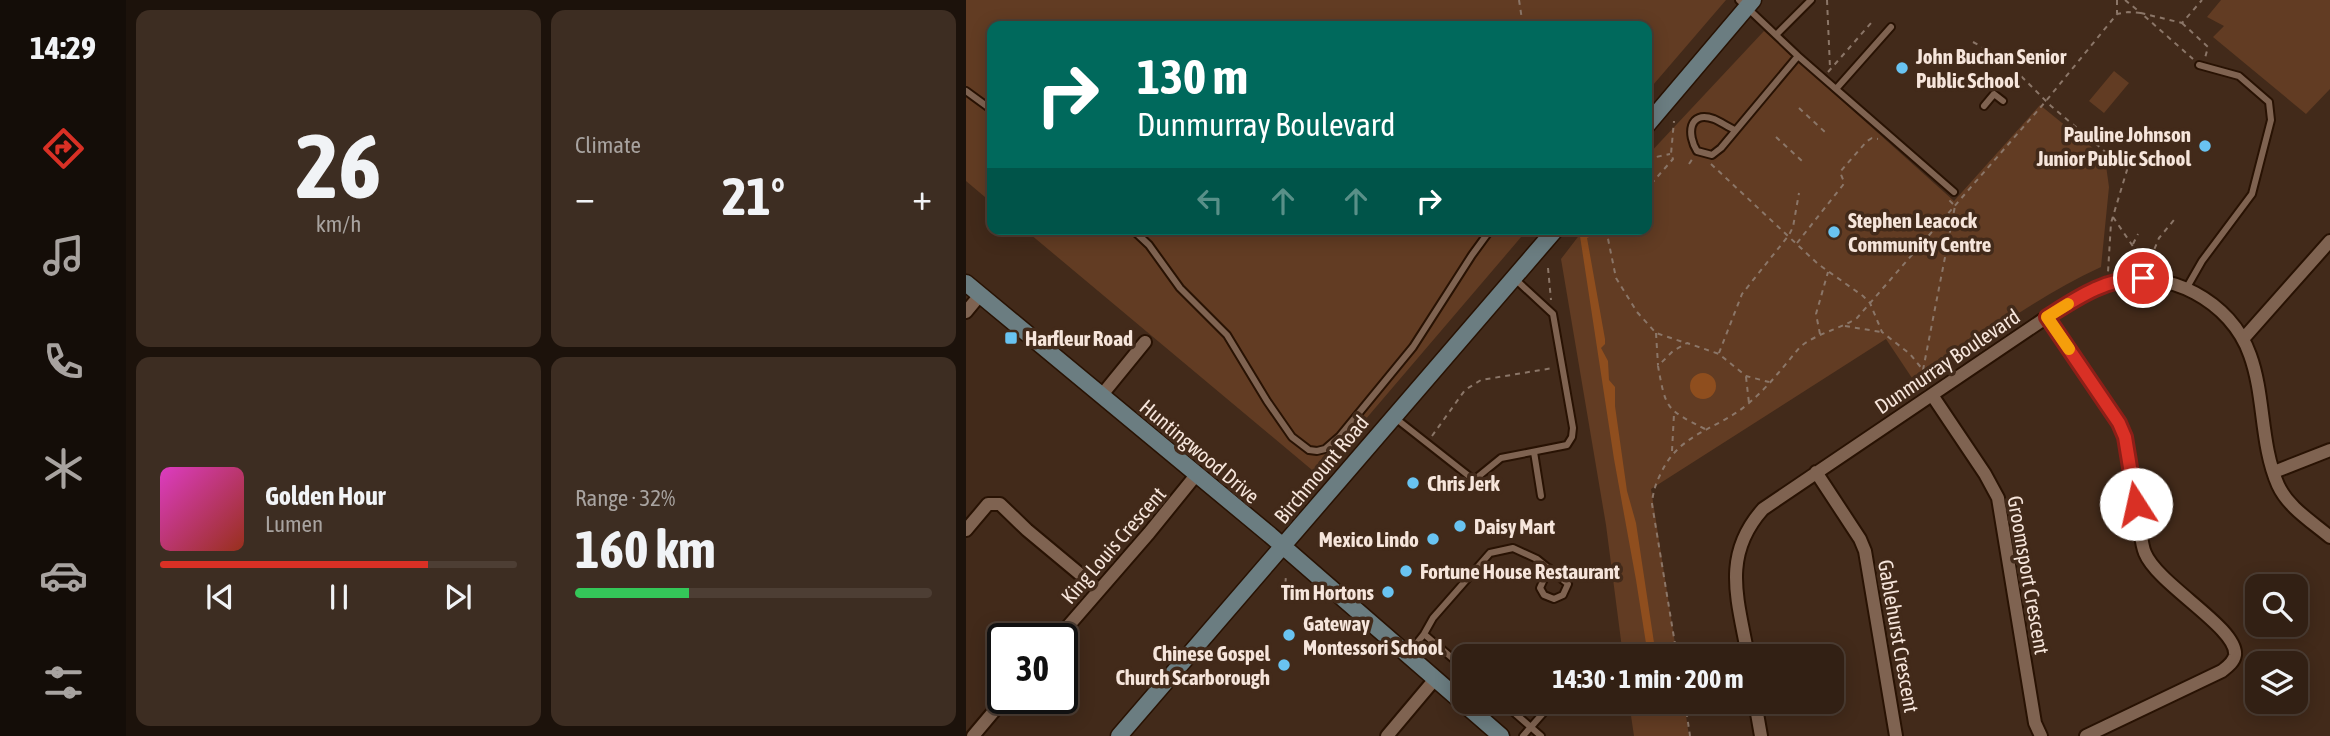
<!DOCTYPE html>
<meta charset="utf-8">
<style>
:root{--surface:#322014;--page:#3d2d22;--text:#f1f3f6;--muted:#a8a3a0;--line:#4d3e34;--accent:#d93025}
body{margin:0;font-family:"Asap Condensed",sans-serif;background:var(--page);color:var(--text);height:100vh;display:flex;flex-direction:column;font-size:26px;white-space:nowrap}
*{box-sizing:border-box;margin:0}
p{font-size:23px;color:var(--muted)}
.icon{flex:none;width:38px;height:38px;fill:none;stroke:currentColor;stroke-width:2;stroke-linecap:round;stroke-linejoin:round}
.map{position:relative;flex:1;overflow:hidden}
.drawer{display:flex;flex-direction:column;gap:10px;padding:10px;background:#1c120b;width:840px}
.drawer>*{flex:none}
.guide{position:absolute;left:21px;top:21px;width:665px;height:214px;border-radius:14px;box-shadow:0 4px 18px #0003,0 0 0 2px var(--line);background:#00695c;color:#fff;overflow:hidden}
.controls{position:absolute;left:1279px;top:574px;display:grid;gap:14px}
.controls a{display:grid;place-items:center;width:63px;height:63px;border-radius:14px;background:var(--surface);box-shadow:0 4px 18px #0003,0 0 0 2px var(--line);font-size:35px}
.speed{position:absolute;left:21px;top:623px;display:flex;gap:14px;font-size:35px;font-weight:700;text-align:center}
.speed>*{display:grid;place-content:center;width:91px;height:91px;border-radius:50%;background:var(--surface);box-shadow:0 4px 18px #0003,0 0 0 2px var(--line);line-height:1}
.speed .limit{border:4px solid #111;border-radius:10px;background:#fff;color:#111}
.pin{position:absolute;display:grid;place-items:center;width:60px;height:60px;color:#fff;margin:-30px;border:4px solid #fff;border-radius:50%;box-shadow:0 2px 7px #0007}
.me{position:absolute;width:77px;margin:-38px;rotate:350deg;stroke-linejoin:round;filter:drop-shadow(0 0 5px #0008)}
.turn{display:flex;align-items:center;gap:24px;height:147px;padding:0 35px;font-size:32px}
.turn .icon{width:91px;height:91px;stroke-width:2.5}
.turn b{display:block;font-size:49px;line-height:60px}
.lanes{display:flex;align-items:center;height:66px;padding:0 35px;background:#0003;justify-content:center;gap:35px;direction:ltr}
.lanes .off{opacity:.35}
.big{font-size:52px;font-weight:700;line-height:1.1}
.drawer .tile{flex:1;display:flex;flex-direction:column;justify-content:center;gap:10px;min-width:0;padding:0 24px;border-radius:14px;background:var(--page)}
.drawer .dial{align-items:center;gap:0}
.dial b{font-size:91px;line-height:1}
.song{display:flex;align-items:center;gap:21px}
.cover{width:84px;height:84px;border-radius:10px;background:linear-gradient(135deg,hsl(310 70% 55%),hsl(10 70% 35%))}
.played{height:7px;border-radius:4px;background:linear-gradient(90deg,var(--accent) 75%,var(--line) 75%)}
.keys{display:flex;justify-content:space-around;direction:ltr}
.heat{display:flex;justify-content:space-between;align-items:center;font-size:38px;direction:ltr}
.charge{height:10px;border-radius:5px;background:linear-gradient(90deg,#34c759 32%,var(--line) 0)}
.drawer .tiles{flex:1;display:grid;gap:10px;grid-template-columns:repeat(2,1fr)}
.trip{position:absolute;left:486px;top:644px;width:392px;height:70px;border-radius:14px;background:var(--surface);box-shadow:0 4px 18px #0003,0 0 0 2px var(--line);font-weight:700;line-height:70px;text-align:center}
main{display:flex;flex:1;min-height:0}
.tabs{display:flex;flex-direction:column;width:126px;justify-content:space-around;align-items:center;background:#140d08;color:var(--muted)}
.tabs .icon{width:49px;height:49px}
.tabs .selected{color:var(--accent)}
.tabs b{font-size:32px;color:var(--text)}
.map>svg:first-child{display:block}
.green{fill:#623c23}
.water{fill:#8f4e1e}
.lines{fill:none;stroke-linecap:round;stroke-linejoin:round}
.lane-casing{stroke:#281203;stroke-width:10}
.street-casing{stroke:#281203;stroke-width:16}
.secondary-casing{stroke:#281203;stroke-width:19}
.path{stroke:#8b7668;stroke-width:2;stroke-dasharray:5 5;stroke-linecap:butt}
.lane{stroke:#7f6351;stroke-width:6}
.street{stroke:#7f6351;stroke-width:12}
.secondary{stroke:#6b7d81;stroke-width:16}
.route-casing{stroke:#8d1f18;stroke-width:18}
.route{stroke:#d93025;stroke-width:12}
.slow{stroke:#f59e0b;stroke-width:12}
.poi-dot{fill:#69c3f1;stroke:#422a1a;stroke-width:2.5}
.labels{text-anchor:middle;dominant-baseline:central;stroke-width:7;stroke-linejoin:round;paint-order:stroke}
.poi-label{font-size:21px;font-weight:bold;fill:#f6e5db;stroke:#422a1a;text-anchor:start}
.street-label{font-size:21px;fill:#f6e5db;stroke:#422a1a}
</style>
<main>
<nav class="tabs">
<b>14:29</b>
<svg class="icon selected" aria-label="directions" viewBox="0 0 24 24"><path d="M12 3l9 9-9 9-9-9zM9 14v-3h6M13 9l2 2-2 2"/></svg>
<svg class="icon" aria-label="music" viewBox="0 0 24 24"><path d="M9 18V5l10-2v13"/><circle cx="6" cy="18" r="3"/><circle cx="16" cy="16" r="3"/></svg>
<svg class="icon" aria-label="phone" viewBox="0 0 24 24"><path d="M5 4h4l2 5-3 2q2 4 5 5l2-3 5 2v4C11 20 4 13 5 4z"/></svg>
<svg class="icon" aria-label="climate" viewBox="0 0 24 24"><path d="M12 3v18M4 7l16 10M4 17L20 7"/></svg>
<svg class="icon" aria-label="car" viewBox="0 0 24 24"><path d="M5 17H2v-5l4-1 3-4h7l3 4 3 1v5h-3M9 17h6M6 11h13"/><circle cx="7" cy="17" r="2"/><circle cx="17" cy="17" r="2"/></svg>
<svg class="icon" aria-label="filters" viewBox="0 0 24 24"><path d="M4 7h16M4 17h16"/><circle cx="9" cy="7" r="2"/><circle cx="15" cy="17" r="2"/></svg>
</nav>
<section class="drawer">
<div class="tiles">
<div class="tile dial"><b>26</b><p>km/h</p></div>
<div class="tile"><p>Climate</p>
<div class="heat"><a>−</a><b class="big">21°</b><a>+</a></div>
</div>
<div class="tile">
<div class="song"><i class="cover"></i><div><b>Golden Hour</b><p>Lumen</p></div></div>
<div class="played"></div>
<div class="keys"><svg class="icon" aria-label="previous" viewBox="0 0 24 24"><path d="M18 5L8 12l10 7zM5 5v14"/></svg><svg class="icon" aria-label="pause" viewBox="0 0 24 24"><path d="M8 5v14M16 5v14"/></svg><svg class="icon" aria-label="next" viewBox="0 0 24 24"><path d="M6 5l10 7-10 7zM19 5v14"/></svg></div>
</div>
<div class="tile"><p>Range · 32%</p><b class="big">160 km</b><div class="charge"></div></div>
</div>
</section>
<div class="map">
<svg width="1364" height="736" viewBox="0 0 1364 736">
<rect width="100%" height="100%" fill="#422a1a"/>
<path class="green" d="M0 0H760L681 92V26H26V203L0 181Z
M1255 0H1364V89L1340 114 1247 37 1258 26 1241 17Z
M798 31 988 201 1074 105 1139 158 1143 187 1135 267C1069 297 1010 343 950 384L920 339 685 489 711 656H657L640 525 595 259 618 229H681V156Z
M1148 71 1163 83 1138 113 1123 101Z
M58 229H562L352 475Z
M663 702H718L723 736H668Z"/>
<path class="water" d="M626 229 625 236 621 238 639 339V344L635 348 642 361 643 380 649 387V406L661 491 670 523 690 656H682L670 580 648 459 614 236 618 230Z
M724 386a13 13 0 1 1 26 0a13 13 0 1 1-26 0Z"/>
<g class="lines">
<g class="lane-casing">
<path id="lane" d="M773 0 832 56 988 192
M810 35 845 0
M870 89 925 27
M0 91 26 110
M1018 106 1028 94 1037 101
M769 130C762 127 755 122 748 119 722 110 721 135 731 151L746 155 755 148 832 56
M166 229 183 245 214 288 261 335 301 401 326 437 343 450 351 451 359 449 374 436 447 347 506 255 525 229
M1220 289 1236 261 1286 194 1305 120 1303 102 1273 76 1233 65
M428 417 508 480 535 458 601 445 606 437 607 428 587 314 548 278
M568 452 575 496
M458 634 467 618 524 553 547 548 571 559 602 584 597 595 588 599 578 595 574 588 583 568
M443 653 458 634 499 669
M536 702 575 736
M587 702 593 707 601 706 605 702
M557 736 587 702"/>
</g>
<g class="street-casing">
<path id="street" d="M0 312 14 295
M1081 317 1153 423 1159 437C1163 465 1168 493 1173 521 1175 531 1175 544 1179 553 1192 585 1272 628 1269 655 1268 662 1261 667 1256 671L1120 736
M1277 339 1364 241
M966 395 1019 474 1032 498 1069 723 1075 736
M135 396 179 342
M850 472 894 539 899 551 930 736
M1308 472 1364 450
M0 530 22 504H34L61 530 133 590
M91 639 183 533 230 475
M782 656C772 600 755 556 797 509L1081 317C1102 304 1122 289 1147 282 1202 268 1265 301 1284 355 1299 396 1294 444 1312 485 1322 507 1345 521 1364 537
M789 702 795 736
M7 736 39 698
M421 736 469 679"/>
</g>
<g class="secondary-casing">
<path id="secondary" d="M681 125 787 0
M0 283 304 535 535 736
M153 736 590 229"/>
</g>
<path class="path" d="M553 0 557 26
M861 0 864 68
M1151 0V13
M1159 0 1175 13 1216 23 1236 0
M1216 23 1242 47 1239 58
M1007 42 1038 59 1085 106 1161 170 1145 223 1142 272
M862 72 906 22
M1035 87 1050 70
M833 108 860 133
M810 137 836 161
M681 159 704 154
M723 164 727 158
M745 164 852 264 897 296 904 303 916 332 944 354 957 370 963 383
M685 184 707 159 705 154 708 121
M1147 217 1181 267 1193 238 1208 220
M640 229 650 278 671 312 690 333 720 343
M831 243 877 185 878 182 874 172 901 141 906 138 912 139
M1167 244 1172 234
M582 268 585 300
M879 326 915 332
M690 333 692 365
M854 334 850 314 862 272
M753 353 776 294 823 235 827 227 833 193
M957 370 989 206 983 200
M780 377 783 403
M739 429C700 409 700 410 692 366L707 351 721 343 753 354 780 376 803 382
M466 436 499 390 515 380 587 368
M706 451 708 414
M318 603 320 575
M711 656 686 504C687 491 690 483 695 473 714 432 752 430 783 403 802 387 818 366 834 347 851 333 872 330 891 318L1080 101 1151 14 1162 12 1175 13 1227 59
M719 702 724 736"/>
<use href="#lane" class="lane"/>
<use href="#street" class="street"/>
<use href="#secondary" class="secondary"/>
</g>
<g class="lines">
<g class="route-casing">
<path id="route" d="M1170 504 1159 437 1153 423 1081 317C1111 298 1140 278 1177 278"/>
</g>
<use href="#route" class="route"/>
<path class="slow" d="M1102 304 1081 317 1103 349"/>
</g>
<g class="poi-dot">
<circle cx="936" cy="68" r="7"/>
<circle cx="1239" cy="146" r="7"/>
<circle cx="868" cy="232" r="7"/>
<rect x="38" y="331" width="14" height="14" rx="3.5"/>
<circle cx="447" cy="483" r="7"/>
<circle cx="494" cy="526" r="7"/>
<circle cx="467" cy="539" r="7"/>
<circle cx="440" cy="571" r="7"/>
<circle cx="422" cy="592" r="7"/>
<circle cx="323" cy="635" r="7"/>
<circle cx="318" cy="665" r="7"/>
</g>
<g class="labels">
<g class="poi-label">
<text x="950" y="56">John Buchan Senior<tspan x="950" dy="24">Public School</tspan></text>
<text x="1225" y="134" text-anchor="end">Pauline Johnson<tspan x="1225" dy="24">Junior Public School</tspan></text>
<text x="882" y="220">Stephen Leacock<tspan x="882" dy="24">Community Centre</tspan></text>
<text x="59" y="338">Harfleur Road</text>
<text x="461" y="483">Chris Jerk</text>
<text x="508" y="526">Daisy Mart</text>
<text x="453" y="539" text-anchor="end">Mexico Lindo</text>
<text x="454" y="571">Fortune House Restaurant</text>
<text x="408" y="592" text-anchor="end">Tim Hortons</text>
<text x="337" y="623">Gateway<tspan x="337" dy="24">Montessori School</tspan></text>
<text x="304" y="653" text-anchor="end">Chinese Gospel<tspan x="304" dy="24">Church Scarborough</tspan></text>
</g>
<g class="street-label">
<text transform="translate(981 361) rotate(-34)">Dunmurray Boulevard</text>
<text transform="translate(234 451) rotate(40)">Huntingwood Drive</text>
<text transform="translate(355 469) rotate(-50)">Birchmount Road</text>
<text transform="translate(147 545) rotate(-49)">King Louis Crescent</text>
<text transform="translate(1063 575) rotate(80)">Groomsport Crescent</text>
<text transform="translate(933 636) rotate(80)">Gablehurst Crescent</text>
</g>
</g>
</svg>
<div class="controls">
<a><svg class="icon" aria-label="search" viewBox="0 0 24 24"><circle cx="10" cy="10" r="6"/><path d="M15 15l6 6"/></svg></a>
<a><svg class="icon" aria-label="layers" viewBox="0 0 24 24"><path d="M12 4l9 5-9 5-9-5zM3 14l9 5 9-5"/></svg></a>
</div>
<div class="speed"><div class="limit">30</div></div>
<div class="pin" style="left:1177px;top:278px;background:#d93025"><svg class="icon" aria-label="arrive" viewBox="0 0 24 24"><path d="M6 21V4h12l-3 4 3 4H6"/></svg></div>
<svg class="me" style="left:1170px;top:504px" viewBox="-20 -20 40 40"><circle r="19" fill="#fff"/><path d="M0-13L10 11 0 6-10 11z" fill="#d93025"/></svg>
<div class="trip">14:30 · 1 min · 200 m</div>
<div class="guide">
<div class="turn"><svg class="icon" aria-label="right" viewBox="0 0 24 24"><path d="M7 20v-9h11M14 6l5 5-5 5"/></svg><div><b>130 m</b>Dunmurray Boulevard</div></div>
<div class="lanes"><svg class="icon off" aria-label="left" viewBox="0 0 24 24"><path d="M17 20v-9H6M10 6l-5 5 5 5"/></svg><svg class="icon off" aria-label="ahead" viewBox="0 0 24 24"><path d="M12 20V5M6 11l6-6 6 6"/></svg><svg class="icon off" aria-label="ahead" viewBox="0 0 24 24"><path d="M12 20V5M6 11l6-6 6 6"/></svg><svg class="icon" aria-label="right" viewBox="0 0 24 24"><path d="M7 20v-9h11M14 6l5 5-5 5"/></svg></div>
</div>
</div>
</main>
